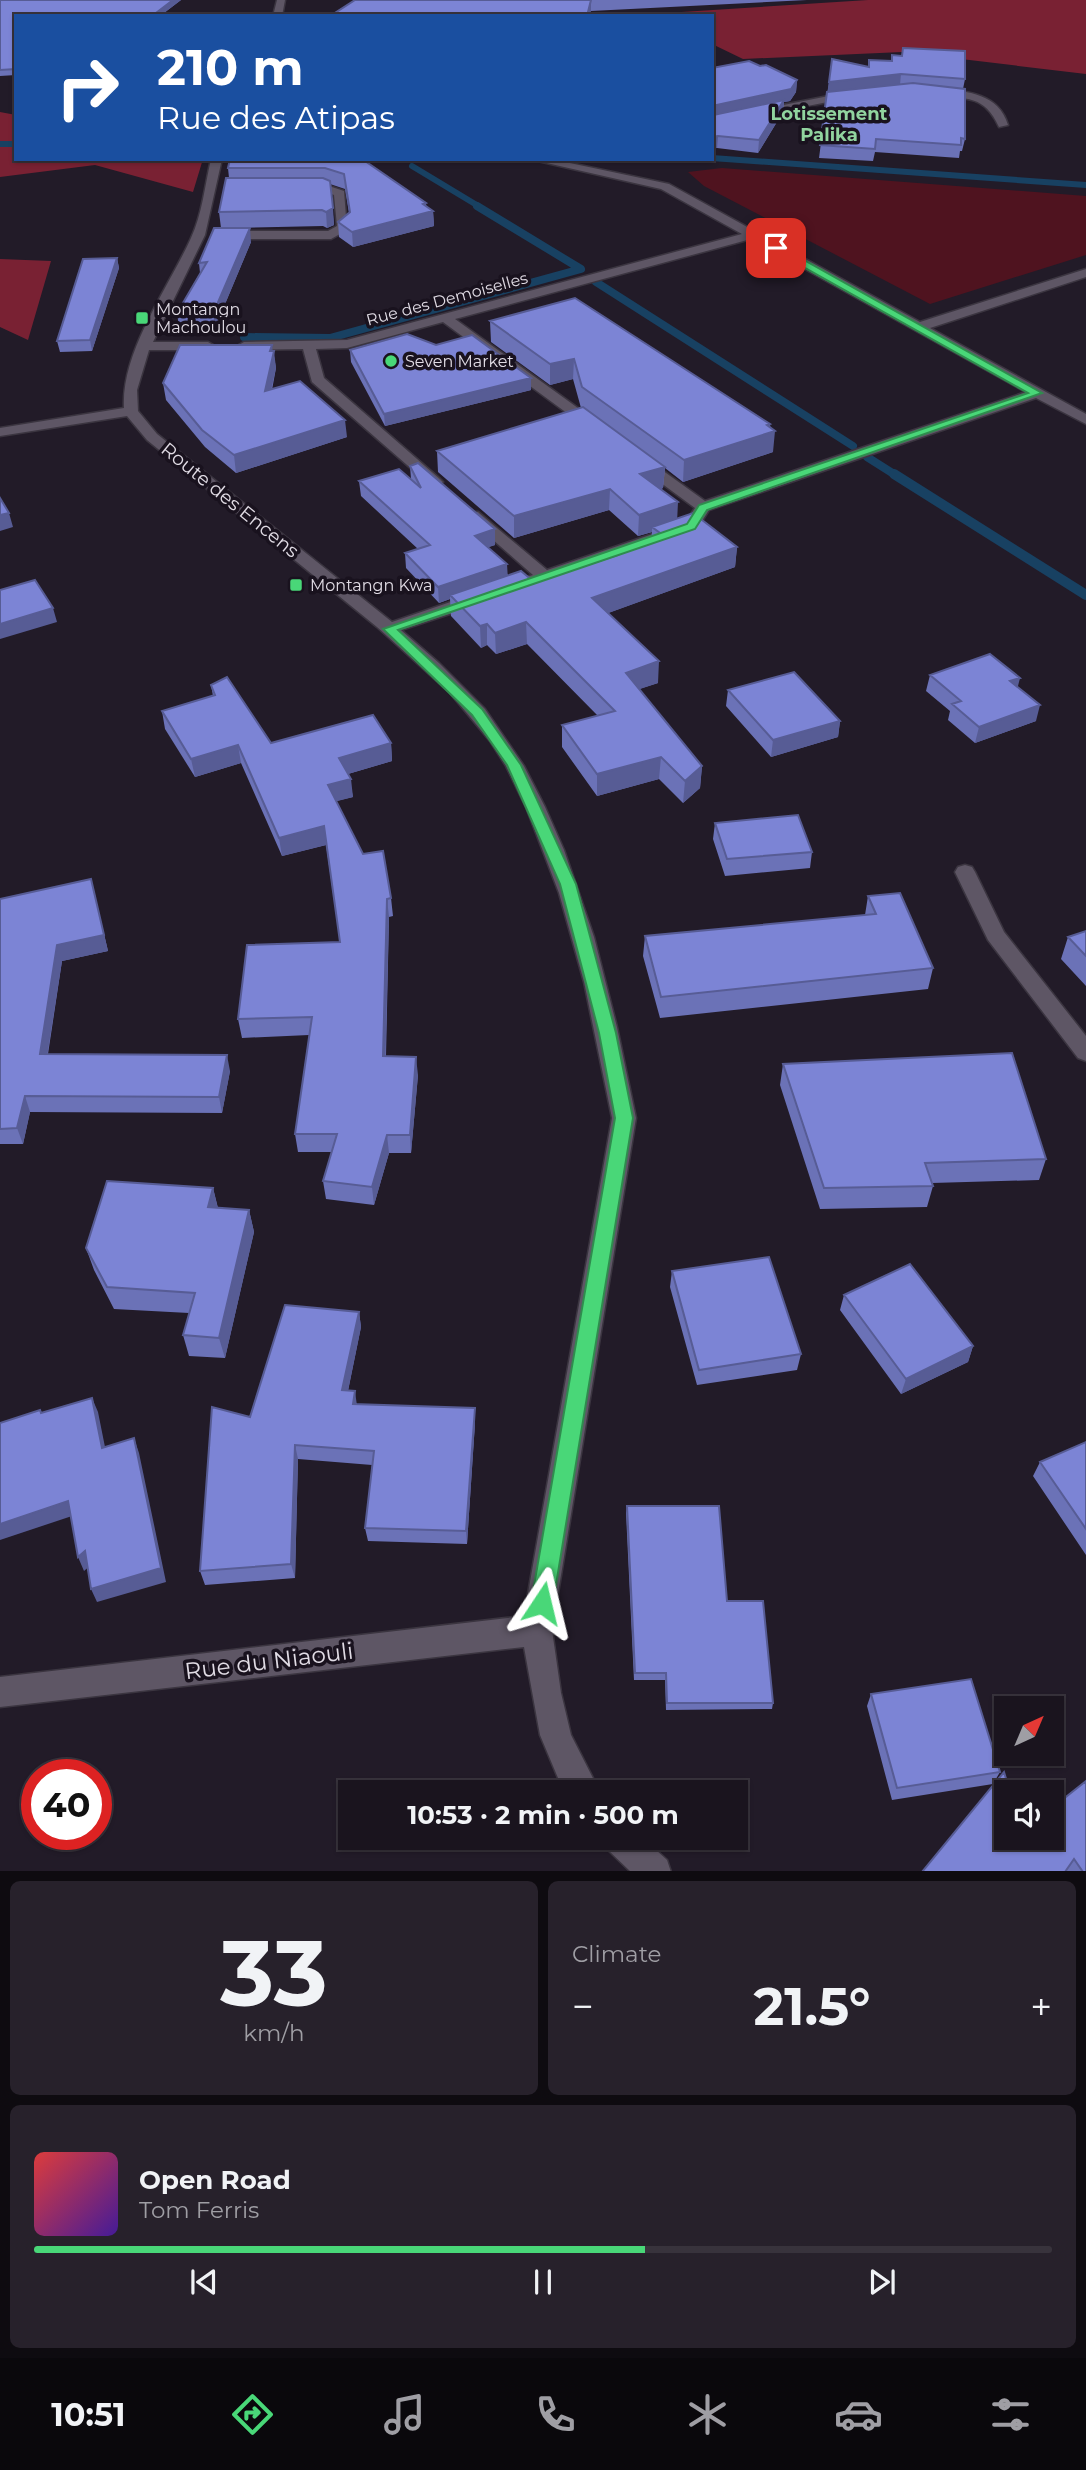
<!DOCTYPE html>
<meta charset="utf-8">
<style>
:root{--surface:#1a141e;--page:#27212b;--text:#f1f3f6;--muted:#9f9ea4;--line:#38333c;--accent:#49d778}
body{margin:0;font-family:Montserrat,sans-serif;background:var(--page);color:var(--text);height:100vh;display:flex;flex-direction:column;font-size:26px;white-space:nowrap}
*{box-sizing:border-box;margin:0}
p{font-size:23px;color:var(--muted)}
.icon{flex:none;width:38px;height:38px;fill:none;stroke:currentColor;stroke-width:2;stroke-linecap:round;stroke-linejoin:round}
.map{position:relative;height:1871px;overflow:hidden}
.details{display:flex;flex-direction:column;gap:10px;padding:10px;background:#0e0b10;flex:1}
.details>*{flex:none}
.hud{position:absolute;left:14px;top:14px;width:700px;height:147px;border-radius:0px;box-shadow:0 2px 5px #0004,0 0 0 2px var(--line);background:#1a4fa0;color:#fff;overflow:hidden}
.needle{width:46px;rotate:44deg}
.tools{position:absolute;left:994px;top:1696px;display:grid;gap:14px}
.tools a{display:grid;place-items:center;width:70px;height:70px;border-radius:0px;background:var(--surface);box-shadow:0 2px 5px #0004,0 0 0 2px var(--line);font-size:35px}
.speed{position:absolute;left:21px;top:1759px;display:flex;gap:14px;font-size:35px;font-weight:700;text-align:center}
.speed>*{display:grid;place-content:center;width:91px;height:91px;border-radius:50%;background:var(--surface);box-shadow:0 2px 5px #0004,0 0 0 2px var(--line);line-height:1}
.speed .limit{border:10px solid #d22;background:#fff;color:#111}
.pin{position:absolute;display:grid;place-items:center;width:60px;height:60px;color:#fff;margin:-30px;border-radius:14px;box-shadow:0 4px 10px #0006}
.me{position:absolute;width:77px;margin:-38px;rotate:10deg;stroke-linejoin:round;filter:drop-shadow(0 0 5px #0008)}
.turn{display:flex;align-items:center;gap:24px;height:147px;padding:0 28px;font-size:32px}
.turn .icon{width:91px;height:91px;stroke-width:2.5}
.turn b{display:block;font-size:49px;line-height:60px}
.big{font-size:52px;font-weight:700;line-height:1.1}
.details .widget{flex:1;display:flex;flex-direction:column;justify-content:center;gap:10px;min-width:0;padding:0 24px;border-radius:10px;background:var(--page)}
.details .dial{align-items:center;gap:0}
.dial b{font-size:91px;line-height:1}
.song{display:flex;align-items:center;gap:21px}
.cover{width:84px;height:84px;border-radius:10px;background:linear-gradient(135deg,hsl(0 70% 55%),hsl(260 70% 35%))}
.played{height:7px;border-radius:4px;background:linear-gradient(90deg,var(--accent) 60%,var(--line) 60%)}
.keys{display:flex;justify-content:space-around;direction:ltr}
.heat{display:flex;justify-content:space-between;align-items:center;font-size:38px;direction:ltr}
.details .tiles{flex:1;display:grid;gap:10px;grid-template-columns:1fr 1fr}
.widget:last-child{grid-column:span 2}
.trip{position:absolute;left:338px;top:1780px;width:410px;height:70px;border-radius:0px;background:var(--surface);box-shadow:0 2px 5px #0004,0 0 0 2px var(--line);font-weight:700;line-height:70px;text-align:center}
.tab-bar{display:flex;height:112px;justify-content:space-around;align-items:center;background:#0a080c;color:var(--muted)}
.tab-bar .icon{width:49px;height:49px}
.tab-bar .selected{color:var(--accent)}
.tab-bar b{font-size:32px;color:var(--text)}
.map>svg:first-child{display:block}
.green{fill:#4f131f}
.forest{fill:#792133}
.lines{fill:none;stroke-linecap:round;stroke-linejoin:round}
.stream-far2{stroke:#184162;stroke-width:6}
.stream-far1{stroke:#184162;stroke-width:8}
.stream{stroke:#184162;stroke-width:10}
.minor-casing{stroke:#3b3540;stroke-width:3}
.minor{fill:#5e5665;fill-rule:evenodd}
.wall{fill:#6b72b7}
.shaded-wall{fill:#575c95}
.building{fill:#7c84d5;stroke:#575c95;stroke-width:2}
.route{fill:#49d778;stroke:#2f8c4e;stroke-width:2}
.poi-dot{fill:#49d778;stroke:#19121e;stroke-width:2.5}
.labels{text-anchor:middle;dominant-baseline:central;stroke-width:7;stroke-linejoin:round;paint-order:stroke}
.far-street-label{font-size:16px;fill:#e1dce5;stroke:#19121e}
.far-poi-label{font-size:16px;fill:#e1dce5;stroke:#19121e;text-anchor:start}
.far-neighbourhood-label{font-size:18px;font-weight:bold;fill:#91d49f;stroke:#19121e}
.street-label{font-size:19px;fill:#e1dce5;stroke:#19121e}
.near-street-label{font-size:23px;fill:#e1dce5;stroke:#19121e}
</style>
<div class="map">
<svg width="1086" height="1872" viewBox="0 0 1086 1872">
<rect width="100%" height="100%" fill="#221b28"/>
<path class="green" d="M722 168 1086 196V255L930 304 704 186 688 172Z"/>
<path class="forest" d="M868 0H1086V74L902 52 743 59 712 44V16L650 14Z
M0 112 16 115V159H203L193 192 95 165 0 177Z
M0 259 51 261 28 340 0 327Z"/>
<g class="lines">
<path class="stream-far2" d="M0 144H16
M712 158 1086 185
M412 166 480 207"/>
<path class="stream-far1" d="M596 282 853 446
M244 337 330 338 581 269 477 206
M867 457 897 476"/>
<path class="stream" d="M894 474 1086 595"/>
<g class="minor-casing">
<path id="minor" d="M277 0H285L282 16H273Z
M939 89C968 91 999 94 1008 125L999 127C984 94 967 100 935 94V90Z
M854 91 858 92V96L712 125V119Z
M211 159H222L205 235 153 342H208L215 346 208 350H149L137 390 138 411 157 434 392 622 471 595H483L485 599 483 603 401 630 439 663 485 709 524 766 545 807 564 850 594 937 617 1027 636 1118 552 1630 561 1693 571 1735 600 1792H565L561 1785 540 1735 524 1647 0 1707V1677L524 1616 612 1118 584 982 559 893 526 807 506 766 490 741 450 693 377 627 147 440 127 416 0 436V428L124 408C121 351 168 289 191 238 202 215 205 185 211 159Z
M529 159H551L669 184 920 322 1086 269V277L930 328 1086 414V424L1036 398 709 510 697 529 513 593H501L499 589 501 585 533 575 468 518 465 515 468 512H478L547 570 685 523 695 508 638 466 636 463 638 460H648L705 501 1026 392 751 239 455 319 600 424 602 427 600 430H590L443 322 347 348 316 349 324 378 440 479 443 482 435 487 430 485 312 382 303 349 244 350 237 346 244 342 347 340 742 234 661 189Z
M303 185H326L344 191 347 230 331 239H222L216 235 222 231H328L337 226 334 195 325 191 299 190 297 188Z
M965 865 972 867 975 872 1004 932 1086 1036V1061L1078 1058 988 940 955 872 958 867Z
M604 1838H643L667 1860 671 1872H631L608 1850Z"/>
</g>
<use href="#minor" class="minor"/>
</g>
<path class="wall" d="M0 0H181L160 16H16V75L0 76Z
M355 0H807L591 11Z
M832 59 869 67 965 79 963 89 965 139 962 151H960L959 158 875 152 873 161 819 158Z
M760 66 797 80 796 92 790 101 784 102 783 112 758 153 717 148 712 68Z
M362 159 433 211 434 226 353 247 339 237 338 222 349 213 345 189 330 184 334 225 327 228 323 226 228 228 251 242 215 328 179 327 177 313 200 273 199 263 221 228 219 212 229 178 228 168Z
M117 258 119 268 92 351 60 352 57 341Z
M490 321 770 424 773 452 683 482 665 468 663 488 661 489 677 518 737 547 735 567 608 613 658 683 639 689 702 766 700 788 683 803 659 779 597 796 562 747V725L598 716 527 644 496 654 487 645 481 648 451 616 450 599 439 603 406 568 405 553 418 549 361 496 359 481 411 479 410 466 495 545 488 547 508 575 534 582 616 556V552L651 540 652 532 638 536 609 510 514 538 438 472 437 451 581 408 573 379 550 385 491 342Z
M350 350 531 378V390L385 426 351 362Z
M273 351 276 368 272 390 347 437 236 473 205 447 166 400 163 383Z
M930 675 1018 687 1036 721 975 743 948 720 950 711 926 691Z
M211 685 271 743H391L392 761 348 774 353 797 336 801 363 854 391 898 393 916 389 917 386 1056 418 1075 411 1153H389L374 1205 326 1199 323 1181 332 1152H298L295 1134 309 1035 242 1038 238 1019 340 942 326 845 282 856 241 763 195 777 165 729 162 711 213 696Z
M728 690 840 721 838 737 771 757 726 706Z
M715 823 812 852 810 868 725 876 713 839Z
M95 895 108 951 62 961 48 1054 230 1071 222 1113 30 1112 23 1144H0V899Z
M868 896 933 968 928 989 660 1018 643 956 645 936 865 915Z
M1086 931V986L1061 959 1068 937Z
M783 1064 1046 1159 1039 1180 932 1183 933 1186 927 1207 820 1209 780 1085Z
M213 1188 218 1208 249 1210 254 1232 225 1358 189 1356 183 1335 189 1313 114 1309 94 1270 86 1248Z
M672 1271 801 1354 797 1370 697 1385 670 1287Z
M844 1295 973 1346 968 1362 901 1394 840 1310Z
M359 1312 361 1327 348 1391 357 1404 475 1423 467 1544 368 1541 365 1528 372 1465 298 1459 295 1578 205 1585 200 1571 250 1417Z
M1086 1442V1555L1033 1476 1040 1462Z
M627 1506 727 1601 773 1703 772 1709 666 1710 665 1680H634L626 1513Z
M871 1694 1000 1772 993 1784 892 1800 867 1706Z
M1006 1838H1052L1086 1872H922Z"/>
<path class="shaded-wall" d="M173 0H181L160 16H152Z
M591 0V11L590 16H587Z
M901 74 900 85 827 94 829 82Z
M797 80 796 92 790 101 784 102 783 112 758 153 759 140 712 118V106Z
M718 136 717 148 712 149V137Z
M426 203 427 213 433 211 434 226 353 247 352 232Z
M333 208 334 225 327 228 326 212Z
M250 228 251 242 215 328 213 314Z
M117 258 119 268 92 351 90 340Z
M272 345 273 355 274 351 276 368 267 409 265 391Z
M574 359 573 379 550 385V364Z
M531 378V390L385 426 384 414Z
M345 420 347 437 236 473 234 455Z
M770 424 769 433 775 431 773 452 683 482 684 460Z
M665 467 663 488 639 495 640 474Z
M610 489 609 510 514 538V516Z
M678 502 677 523 652 527V532L638 536 639 515Z
M9 513 13 527 0 531V515Z
M495 529V545L475 552V536Z
M737 547 735 567 592 619V598Z
M507 564 508 580 450 595V599L439 603 438 587Z
M53 608 57 622 0 639V624Z
M526 622 527 644 496 654 495 633Z
M487 624V645L481 648 480 626Z
M659 661 658 683 625 694 626 673Z
M1020 678 1016 694 1010 681Z
M1040 705 1036 721 975 743 979 727Z
M840 721 838 737 771 757 773 740Z
M391 743 392 761 341 776 339 758Z
M238 745 241 763 195 777 191 759Z
M661 757 659 779 597 796V774Z
M702 766 700 788 683 803 685 781Z
M351 779 353 797 330 803 328 785Z
M324 826 326 845 282 856 279 838Z
M91 879 108 951 62 961 45 1070 40 1054 57 945Z
M387 899 389 917 385 1075 383 1056Z
M227 1055 230 1071 222 1113 219 1097Z
M416 1057 418 1075 411 1153 410 1135Z
M25 1096 30 1112 23 1144 17 1128Z
M387 1135 389 1153 374 1205 372 1187Z
M213 1188 218 1209 208 1207Z
M249 1210 254 1232 225 1358 219 1338Z
M359 1312 361 1327 345 1405 342 1390Z
M973 1346 968 1362 901 1394 906 1379Z
M355 1391 357 1406 353 1404Z
M92 1398 98 1412 108 1462 102 1448Z
M475 1408V1423L467 1544 466 1531Z
M134 1438 139 1453 166 1582 97 1602 91 1589Z
M295 1445 298 1459 295 1578 291 1564Z
M68 1501 75 1515 0 1540V1524Z
M85 1551 92 1564 84 1571 78 1557Z"/>
<path class="building" d="M0 0H173L152 16H16V69L0 70Z
M355 0H591L587 16H334L335 13Z
M903 48 965 51V79L901 74 829 82 832 59 869 67V60L892 61V55L902 56Z
M749 61 760 66 766 65 797 80 791 89 712 106V68Z
M913 83 965 89V139L961 138V145L876 139 875 149 820 145 827 92Z
M784 100 759 140 718 136 712 137V112L713 115Z
M230 159H362L426 203 423 204 433 211 352 232 338 222 350 212 344 174 325 168H228Z
M226 178H323L330 181 333 208 326 212 322 210 219 212Z
M214 228H250L213 314 177 313 207 262 199 263Z
M117 258 90 340 57 341 83 259Z
M575 298 770 424 767 425 775 431 684 460 582 387 574 359 550 364 490 321Z
M407 334 436 345 472 335 531 378 384 414 350 350Z
M180 345H272L270 351H274L265 391 300 381 345 420 234 455 202 430 163 383Z
M583 407 665 467 640 474 678 502 639 515 610 489 514 516 437 451Z
M418 463 495 529 475 536 507 564 438 587 405 553 430 545 359 481 399 469 421 488 410 466Z
M0 498 9 513 0 515Z
M693 513 737 547 592 598 659 661 626 673 702 766 685 781 661 757 597 774 562 725 615 711 526 622 495 633 487 624 480 626 450 595 521 571 534 582 618 555 616 552 664 536 652 527Z
M35 580 53 608 0 624V590Z
M990 654 1020 678 1010 681 1040 705 979 727 952 704 961 701 930 675Z
M794 672 840 721 773 740 728 690Z
M227 677 271 743 373 715 391 743 339 758 351 779 328 785 363 854 383 851 391 898 387 899 383 1056 416 1057 410 1135H387L372 1187 323 1181 337 1134H295L312 1017 238 1019 247 945 340 942 324 826 279 838 238 745 191 759 162 711 215 695 211 685Z
M798 815 812 852 727 859 715 823Z
M91 879 104 935 57 945 40 1054 227 1055 219 1097 25 1096 17 1128 0 1129V899Z
M900 893 933 968 661 997 645 936 876 914 868 896Z
M1086 931V956L1068 937Z
M1012 1053 1046 1159 925 1163 933 1186 824 1188 783 1064Z
M107 1181 213 1188 208 1207 249 1210 219 1338 183 1335 195 1293 107 1287 86 1248Z
M769 1257 801 1354 699 1370 672 1271Z
M910 1264 973 1346 906 1379 844 1295Z
M285 1305 359 1312 342 1390 355 1391 353 1404 475 1408 466 1531 365 1528 374 1451 295 1445 291 1564 200 1571 212 1407 250 1417Z
M92 1398 102 1448 134 1438 161 1568 91 1589 85 1551 78 1557 68 1501 0 1524V1423L40 1410 41 1413Z
M1086 1442V1529L1040 1462Z
M627 1506H719L727 1601H763L773 1703H667L666 1673H635Z
M971 1679 1000 1772 897 1788 871 1694Z
M1004 1772 1010 1792H1006V1838H1052V1808L1086 1781V1872H1083L1074 1859 1065 1872H922Z"/>
<path class="route" d="M773 246H779L1042 393 707 510 695 529 398 630 482 709 521 765 576 884 616 1033 633 1118 553 1603 550 1611 542 1614 534 1611 531 1603 615 1118 599 1033 560 884 507 765 472 715 383 629 687 524 699 505 1028 393 773 250Z"/>
<g class="poi-dot">
<rect x="135" y="311" width="14" height="14" rx="3.5"/>
<circle cx="391" cy="361" r="7"/>
<rect x="289" y="578" width="14" height="14" rx="3.5"/>
</g>
<g class="labels">
<g class="far-street-label">
<text transform="translate(447 299) rotate(-15)">Rue des Demoiselles</text>
</g>
<g class="far-poi-label">
<text x="156" y="309">Montangn<tspan x="156" dy="18">Machoulou</tspan></text>
<text x="405" y="361">Seven Market</text>
<text x="310" y="585">Montangn Kwa</text>
</g>
<g class="far-neighbourhood-label">
<text x="829" y="114">Lotissement<tspan x="829" dy="21">Palika</tspan></text>
</g>
<g class="street-label">
<text transform="translate(230 500) rotate(39)">Route des Encens</text>
</g>
<g class="near-street-label">
<text transform="translate(269 1661) rotate(-7)">Rue du Niaouli</text>
</g>
</g>
</svg>
<div class="tools">
<a><svg class="needle" viewBox="-14 -14 28 28"><path d="M0-13l5 13h-10z" fill="#e53935"/><path d="M0 13l5-13h-10z" fill="#9f9ea4"/></svg></a>
<a><svg class="icon" aria-label="sound" viewBox="0 0 24 24"><path d="M4 9h4l5-4v14l-5-4H4zM17 9q2 3 0 6"/></svg></a>
</div>
<div class="speed"><div class="limit">40</div></div>
<div class="pin" style="left:776px;top:248px;background:#d93025"><svg class="icon" aria-label="arrive" viewBox="0 0 24 24"><path d="M6 21V4h12l-3 4 3 4H6"/></svg></div>
<svg class="me" style="left:542px;top:1603px" viewBox="-20 -20 40 40"><path d="M0-17L14 15 0 8-14 15z" fill="#49d778" stroke="#fff" stroke-width="4"/></svg>
<div class="trip">10:53 · 2 min · 500 m</div>
<div class="hud">
<div class="turn"><svg class="icon" aria-label="right" viewBox="0 0 24 24"><path d="M7 20v-9h11M14 6l5 5-5 5"/></svg><div><b>210 m</b>Rue des Atipas</div></div>
</div>
</div>
<section class="details">
<div class="tiles">
<div class="widget dial"><b>33</b><p>km/h</p></div>
<div class="widget"><p>Climate</p>
<div class="heat"><a>−</a><b class="big">21.5°</b><a>+</a></div>
</div>
<div class="widget">
<div class="song"><i class="cover"></i><div><b>Open Road</b><p>Tom Ferris</p></div></div>
<div class="played"></div>
<div class="keys"><svg class="icon" aria-label="previous" viewBox="0 0 24 24"><path d="M18 5L8 12l10 7zM5 5v14"/></svg><svg class="icon" aria-label="pause" viewBox="0 0 24 24"><path d="M8 5v14M16 5v14"/></svg><svg class="icon" aria-label="next" viewBox="0 0 24 24"><path d="M6 5l10 7-10 7zM19 5v14"/></svg></div>
</div>
</div>
</section>
<nav class="tab-bar">
<b>10:51</b>
<svg class="icon selected" aria-label="directions" viewBox="0 0 24 24"><path d="M12 3l9 9-9 9-9-9zM9 14v-3h6M13 9l2 2-2 2"/></svg>
<svg class="icon" aria-label="music" viewBox="0 0 24 24"><path d="M9 18V5l10-2v13"/><circle cx="6" cy="18" r="3"/><circle cx="16" cy="16" r="3"/></svg>
<svg class="icon" aria-label="phone" viewBox="0 0 24 24"><path d="M5 4h4l2 5-3 2q2 4 5 5l2-3 5 2v4C11 20 4 13 5 4z"/></svg>
<svg class="icon" aria-label="climate" viewBox="0 0 24 24"><path d="M12 3v18M4 7l16 10M4 17L20 7"/></svg>
<svg class="icon" aria-label="car" viewBox="0 0 24 24"><path d="M5 17H2v-5l4-1 3-4h7l3 4 3 1v5h-3M9 17h6M6 11h13"/><circle cx="7" cy="17" r="2"/><circle cx="17" cy="17" r="2"/></svg>
<svg class="icon" aria-label="filters" viewBox="0 0 24 24"><path d="M4 7h16M4 17h16"/><circle cx="9" cy="7" r="2"/><circle cx="15" cy="17" r="2"/></svg>
</nav>
